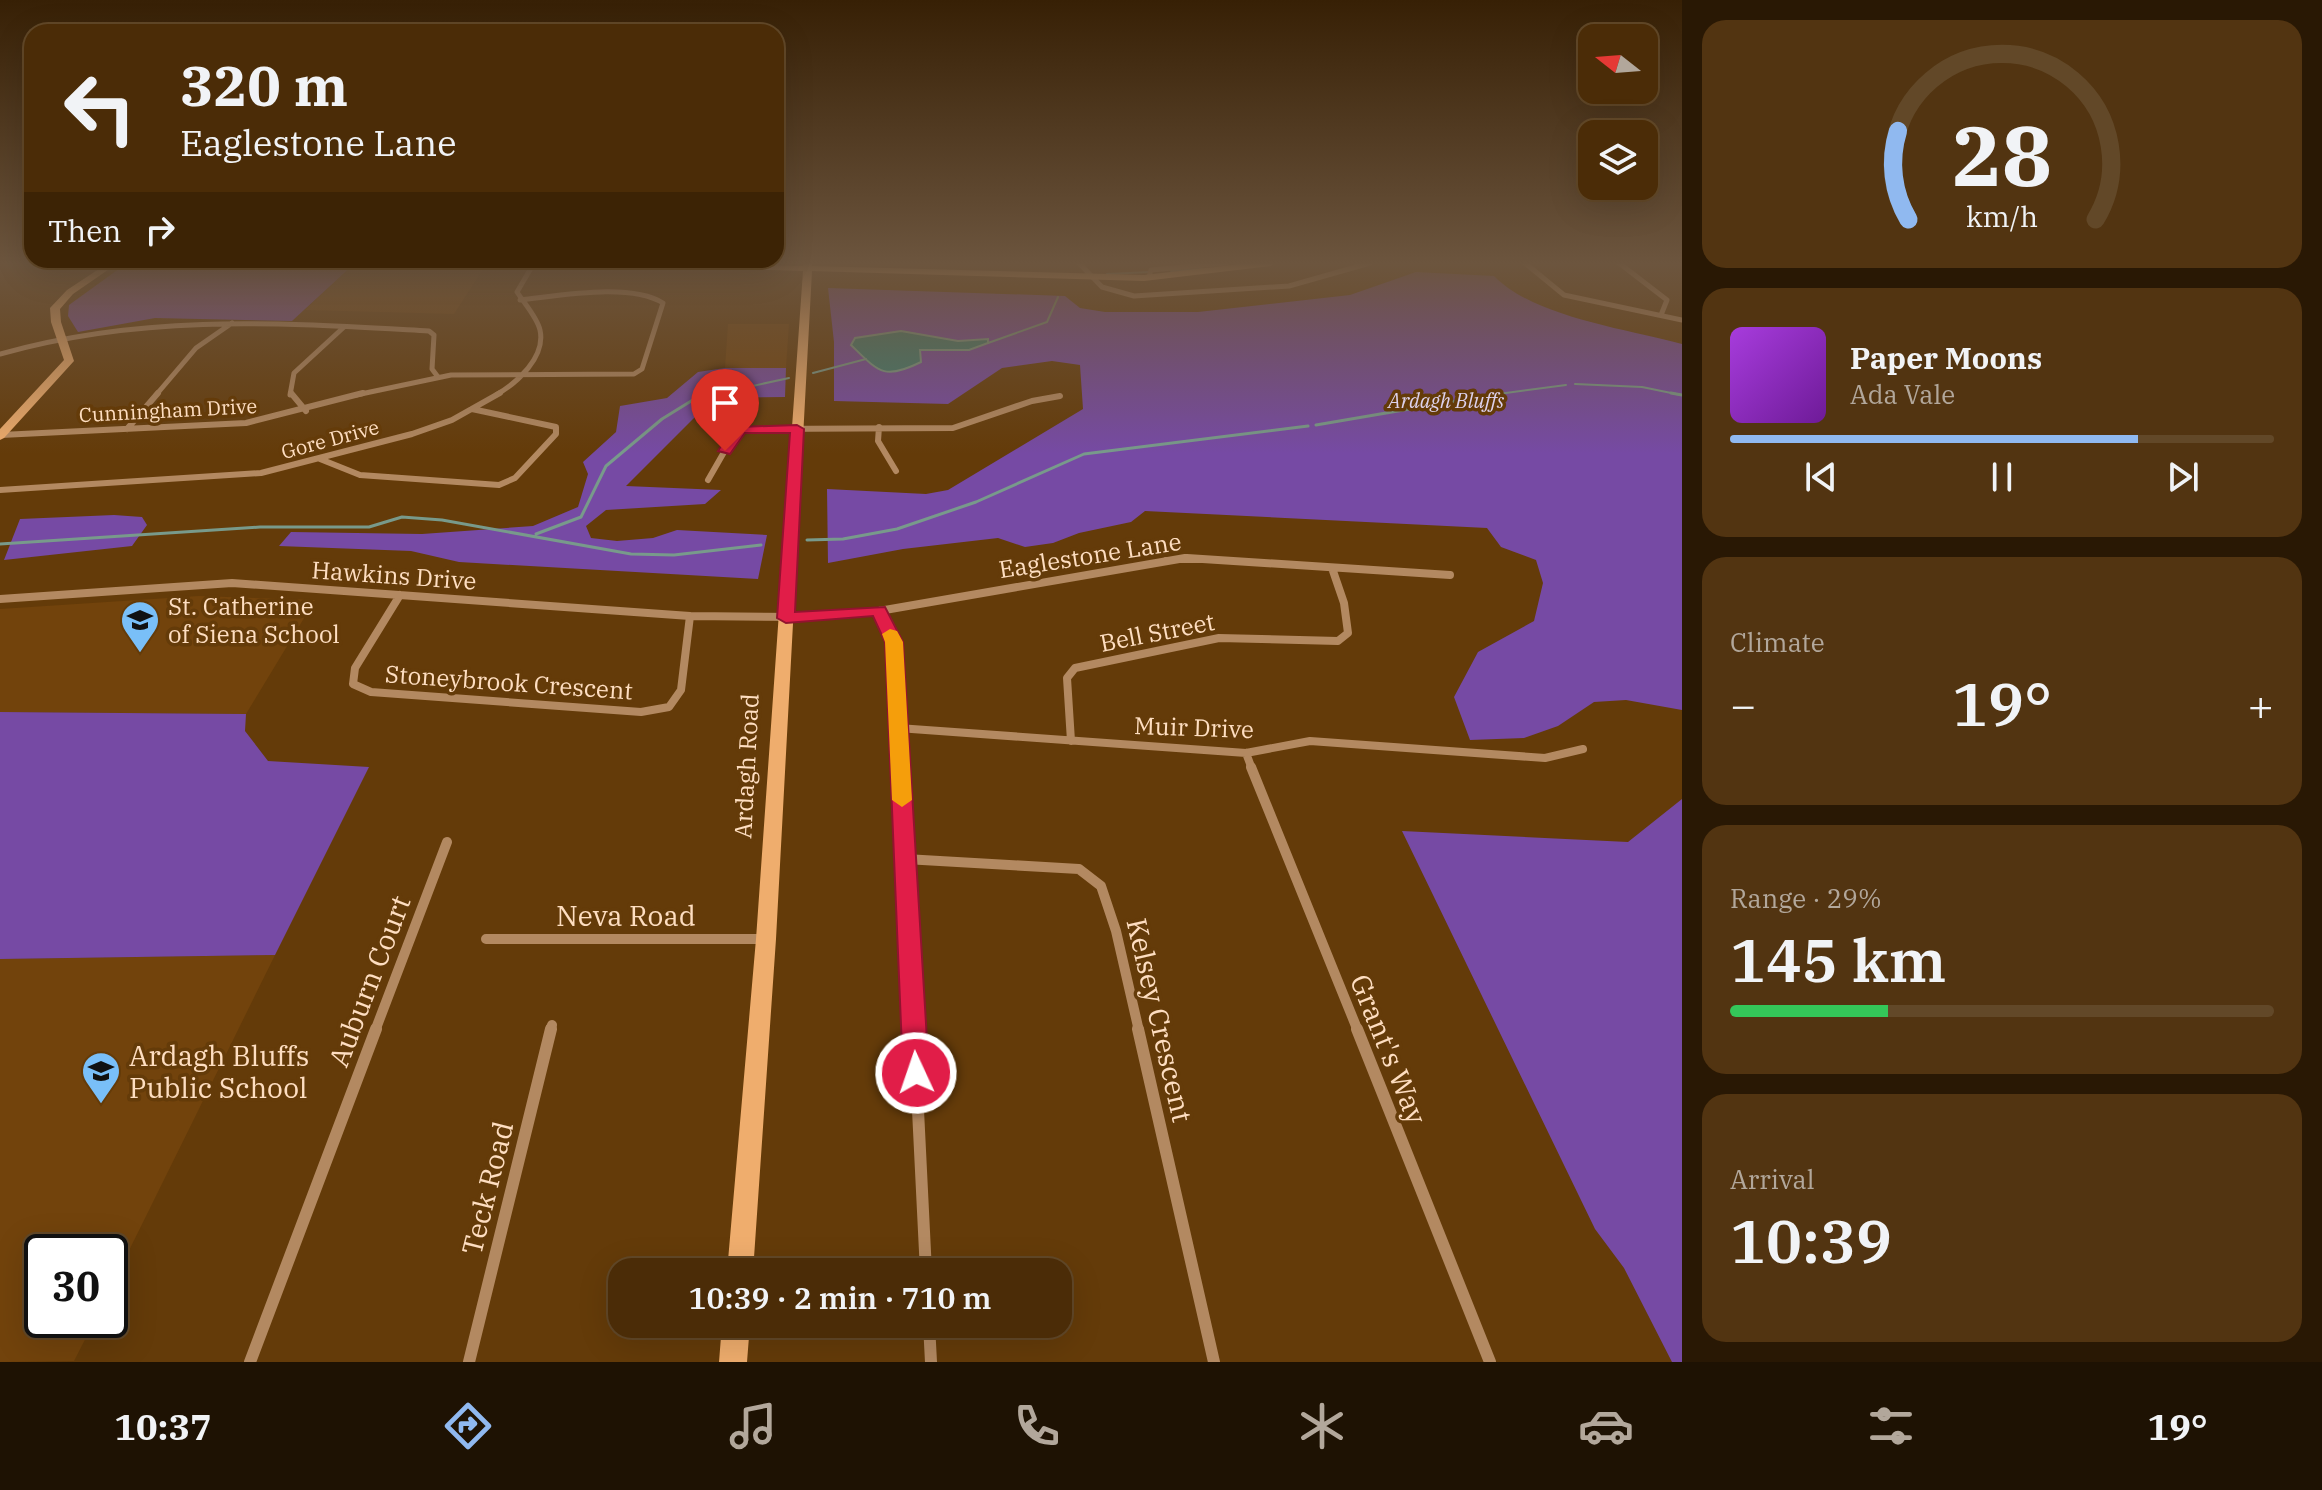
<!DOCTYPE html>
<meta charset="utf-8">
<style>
:root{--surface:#4b2c07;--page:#523411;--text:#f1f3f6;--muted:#b2a79b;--line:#624828;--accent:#90b9f0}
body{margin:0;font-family:"IBM Plex Serif",serif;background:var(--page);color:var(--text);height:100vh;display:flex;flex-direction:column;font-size:30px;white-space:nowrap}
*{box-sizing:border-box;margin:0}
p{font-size:26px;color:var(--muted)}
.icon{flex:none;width:44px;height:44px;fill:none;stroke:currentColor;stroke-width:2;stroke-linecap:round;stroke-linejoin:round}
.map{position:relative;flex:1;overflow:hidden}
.drawer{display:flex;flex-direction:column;gap:20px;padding:20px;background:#291804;width:640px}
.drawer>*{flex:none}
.banner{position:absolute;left:24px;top:24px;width:760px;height:244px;border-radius:24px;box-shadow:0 8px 32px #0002,0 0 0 2px var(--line);background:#4b2c07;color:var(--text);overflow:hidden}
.needle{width:52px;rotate:287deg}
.buttons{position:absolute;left:1578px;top:24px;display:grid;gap:16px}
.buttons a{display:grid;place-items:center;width:80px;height:80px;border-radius:16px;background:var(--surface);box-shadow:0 8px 32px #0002,0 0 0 2px var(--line);font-size:40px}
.speed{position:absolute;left:24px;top:1234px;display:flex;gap:16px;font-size:40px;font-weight:700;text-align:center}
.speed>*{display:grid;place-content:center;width:104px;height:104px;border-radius:50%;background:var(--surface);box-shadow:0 8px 32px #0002,0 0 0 2px var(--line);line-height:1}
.speed .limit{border:4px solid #111;border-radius:12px;background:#fff;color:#111}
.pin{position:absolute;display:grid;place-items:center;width:68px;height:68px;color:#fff;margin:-82px -34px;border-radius:50% 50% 50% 0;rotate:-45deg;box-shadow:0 0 8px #0007}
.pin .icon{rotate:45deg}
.me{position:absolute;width:88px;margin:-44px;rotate:357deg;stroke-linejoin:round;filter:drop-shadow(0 0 6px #0008)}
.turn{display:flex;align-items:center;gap:28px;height:168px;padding:0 24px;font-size:36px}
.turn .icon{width:104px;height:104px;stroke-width:2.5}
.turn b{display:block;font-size:56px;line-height:68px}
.then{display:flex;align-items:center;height:76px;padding:0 24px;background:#0003;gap:16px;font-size:30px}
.big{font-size:60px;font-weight:600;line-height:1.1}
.drawer .tile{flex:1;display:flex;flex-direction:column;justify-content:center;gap:12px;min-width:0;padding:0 28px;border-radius:24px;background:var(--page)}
.drawer .dial{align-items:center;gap:0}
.dial svg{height:208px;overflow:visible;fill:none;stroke:var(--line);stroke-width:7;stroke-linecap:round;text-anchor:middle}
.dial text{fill:var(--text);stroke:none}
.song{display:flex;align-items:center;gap:24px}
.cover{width:96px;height:96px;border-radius:12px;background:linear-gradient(135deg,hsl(280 70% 55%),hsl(280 70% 35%))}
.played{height:8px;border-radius:4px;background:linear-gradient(90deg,var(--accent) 75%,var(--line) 75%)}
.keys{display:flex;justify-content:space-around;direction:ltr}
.heat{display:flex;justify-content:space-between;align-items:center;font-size:44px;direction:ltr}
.charge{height:12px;border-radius:6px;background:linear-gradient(90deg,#34c759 29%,var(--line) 0)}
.trip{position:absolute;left:608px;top:1258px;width:464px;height:80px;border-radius:24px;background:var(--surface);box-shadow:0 8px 32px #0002,0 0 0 2px var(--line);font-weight:600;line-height:80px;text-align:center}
.menu{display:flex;height:128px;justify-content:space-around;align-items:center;background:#1e1203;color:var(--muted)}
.menu .icon{width:56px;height:56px}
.menu .active{color:var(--accent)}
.menu b{font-size:36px;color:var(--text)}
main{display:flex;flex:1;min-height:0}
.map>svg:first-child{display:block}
.built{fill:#72430c}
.green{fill:#764aa4}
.water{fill:#3e7d74;stroke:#789a8b;stroke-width:2}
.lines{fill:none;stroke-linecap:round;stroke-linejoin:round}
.stream-far1{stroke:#789a8b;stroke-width:2}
.stream{stroke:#789a8b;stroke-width:3}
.street-far4{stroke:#b38961;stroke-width:5}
.street-far3{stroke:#b38961;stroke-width:6}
.street-far2{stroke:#b38961;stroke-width:8}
.street-far1{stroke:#b38961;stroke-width:10}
.street{stroke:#b38961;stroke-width:12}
.secondary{fill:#efad6d;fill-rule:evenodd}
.route{fill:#e11d48;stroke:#92132f;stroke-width:2}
.slow{fill:#f59e0b}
.labels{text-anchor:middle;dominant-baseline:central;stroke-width:7;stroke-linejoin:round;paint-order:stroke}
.far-park-label{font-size:20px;font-style:italic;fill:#ddd2ed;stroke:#643b09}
.far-street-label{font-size:20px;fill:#fedec1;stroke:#643b09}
.street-label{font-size:24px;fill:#fedec1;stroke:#643b09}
.poi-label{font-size:24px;fill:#fedec1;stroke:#643b09;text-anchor:start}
.near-street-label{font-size:28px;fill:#fedec1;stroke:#643b09}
.near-poi-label{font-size:28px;fill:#fedec1;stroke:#643b09;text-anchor:start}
</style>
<main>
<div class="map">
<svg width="1682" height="1362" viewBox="0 0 1682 1362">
<rect width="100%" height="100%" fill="#643b09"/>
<path class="built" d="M355 263H487L454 314 305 310Z
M728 324H789L786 368H725Z
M199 596 315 600 246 714 0 712V609Z
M275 955 110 1289V1252H42V1320H95L74 1361 0 1362V959Z"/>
<path class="green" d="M127 263H355L292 321 155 318 78 332 68 316 69 305Z
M1416 272 1494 276C1534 317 1626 329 1682 344V710L1626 700 1594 702 1558 726 1524 738 1470 740 1454 697 1478 652 1534 621 1543 583 1536 560 1501 547 1487 528 1145 511 1131 522 1079 533 1053 543 1025 547 998 538 903 549 828 563 827 489 926 494 948 490 1083 409 1080 365 1052 361 1002 368 948 404 834 401V342L828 288 1065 296 1080 308 1105 312H1198L1350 295Z
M725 368H786L785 397 714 398 626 486 721 490 705 504 606 510 586 526 591 538 617 541 653 538 677 530 767 535 758 579 459 562 411 551 279 546 291 532 422 534 533 526 578 507 588 474 583 462 616 432 620 406 667 398 698 372Z
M114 515 142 517 147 525 132 546 4 560 20 519Z
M0 712 246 714 245 731 268 761 369 767 275 955 0 959Z
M1682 799V1362H1672L1624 1268 1595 1229 1402 831 1628 842Z"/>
<path class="water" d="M901 331 958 341 988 339V343L969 350H920L921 362C883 381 878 371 851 345L855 338Z"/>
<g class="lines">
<path class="stream-far1" d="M1171 271 1202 269
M1107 274 1150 272
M988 343 1047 322 1058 297
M813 373 866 359
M1575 384 1642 387 1681 395
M711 395 789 378
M1491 395 1566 385"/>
<path class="stream" d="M1671 393 1682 395
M1316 425 1503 393
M536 534 581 517 606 466 662 419 696 398 720 393
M807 540 843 539 897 529 976 502 1084 454 1308 426
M0 544 260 527H369L402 517 442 520 631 554 674 555 761 545"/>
<path class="street-far4" d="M1079 263 1102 287 1134 296 1289 286 1370 263
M1525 263 1564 295 1682 320
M1619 263 1667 300 1661 315
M1149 277 1151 270 1226 263
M0 354C145 313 281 323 429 331L434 335 432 369 438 377
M156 395 196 348 232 323
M290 395 294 373 344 327
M356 395 451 375 634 374 642 369 663 303C630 282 558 296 520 300
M496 395C517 383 546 357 540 330 537 317 524 303 517 292L534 263"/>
<path class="street-far3" d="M291 393 306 411
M879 427 878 441 896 471
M127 429 158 393
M1 435 246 423 363 393
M320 459 360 475 499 485 515 478 556 434V427L472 409
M708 480 735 433 742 429 953 428 1032 401 1060 396
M0 490 261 473 412 434 452 420 500 393
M1166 560H1219"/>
<path class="street-far2" d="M1187 558 1450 575
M400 595 355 668 353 684 371 692 641 712 669 707 681 690 690 616
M0 599 232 583 690 616 805 617 879 611 1185 558
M879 611 894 642 900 769
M898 728 1246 753 1310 741 1545 758 1583 749
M1071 741 1067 678 1075 668 1219 638 1338 641 1348 633 1344 603 1332 568
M1246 753 1252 769"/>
<path class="street-far1" d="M900 767 914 1031
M1251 767 1358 1031
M905 859 1079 869 1101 886 1116 931 1139 1031
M486 939H765
M375 1031 447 842
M550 1031 552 1025"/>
<path class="street" d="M914 1029 926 1272
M1138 1029 1214 1362
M1357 1029 1490 1362
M929 1324 931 1362
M250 1362 376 1029
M469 1362 551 1029"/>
<path class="secondary" d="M108 263H118L73 294 60 309 61 322 74 361 4 438 0 440V429L64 360 51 322 50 308 67 290Z
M632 263 803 266 804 263H812V266L1144 275 1250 263H1275L1271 266 1144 281 812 271 776 939 753 1272H727L756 939 803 271 636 266Z
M722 1324H750L747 1362H719Z"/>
</g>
<linearGradient id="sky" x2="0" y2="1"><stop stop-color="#372005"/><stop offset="0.58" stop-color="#6c553e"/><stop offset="1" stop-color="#6c553e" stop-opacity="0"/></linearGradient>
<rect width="1682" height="454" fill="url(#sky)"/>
<path class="route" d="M797 425 804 429 795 612 885 607 903 642 929 1073 925 1081 916 1084 906 1081 903 1073 885 642 873 616 786 623 777 618 790 433H745L730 454 718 451 730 431 738 427Z"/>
<path class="slow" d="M890 629 897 631 903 642 912 800 902 807 892 800 885 642 882 634Z"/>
<defs>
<g id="school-pin" transform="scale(2)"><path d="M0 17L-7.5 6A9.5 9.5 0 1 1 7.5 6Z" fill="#79bff8" stroke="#643b09"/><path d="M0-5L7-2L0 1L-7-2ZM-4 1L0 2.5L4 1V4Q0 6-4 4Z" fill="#111"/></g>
</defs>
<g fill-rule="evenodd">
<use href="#school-pin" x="140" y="620"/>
<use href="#school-pin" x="101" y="1071"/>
</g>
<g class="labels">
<g class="far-park-label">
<text x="1446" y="400">Ardagh Bluffs</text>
</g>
<g class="far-street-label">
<text transform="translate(168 410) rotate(-3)">Cunningham Drive</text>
<text transform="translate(330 439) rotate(-15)">Gore Drive</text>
</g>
<g class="street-label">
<text transform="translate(1090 555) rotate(-9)">Eaglestone Lane</text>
<text transform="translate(394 575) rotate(4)">Hawkins Drive</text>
<text transform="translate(1157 632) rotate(-11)">Bell Street</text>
<text transform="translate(509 682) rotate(4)">Stoneybrook Crescent</text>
<text transform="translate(1194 727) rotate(2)">Muir Drive</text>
<text transform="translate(746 766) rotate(-87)">Ardagh Road</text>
</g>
<g class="poi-label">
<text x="168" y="606">St. Catherine<tspan x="168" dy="28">of Siena School</tspan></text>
</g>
<g class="near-street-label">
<text x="626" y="915">Neva Road</text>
<text transform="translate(369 981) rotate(-69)">Auburn Court</text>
<text transform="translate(1160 1020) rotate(77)">Kelsey Crescent</text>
<text transform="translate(1389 1049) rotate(68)">Grant's Way</text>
<text transform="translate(487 1188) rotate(-76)">Teck Road</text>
</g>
<g class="near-poi-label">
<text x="129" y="1055">Ardagh Bluffs<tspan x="129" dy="32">Public School</tspan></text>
</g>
</g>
</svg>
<div class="buttons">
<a><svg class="needle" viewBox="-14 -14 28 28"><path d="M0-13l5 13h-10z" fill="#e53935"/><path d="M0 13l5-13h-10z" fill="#b2a79b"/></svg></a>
<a><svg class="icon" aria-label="layers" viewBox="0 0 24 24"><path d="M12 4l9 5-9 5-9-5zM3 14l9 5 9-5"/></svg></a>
</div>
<div class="speed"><div class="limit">30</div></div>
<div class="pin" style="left:725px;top:451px;background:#d93025"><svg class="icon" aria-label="arrive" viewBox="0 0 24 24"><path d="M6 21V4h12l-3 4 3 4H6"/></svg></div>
<svg class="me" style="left:916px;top:1073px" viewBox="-20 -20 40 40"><circle r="17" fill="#e11d48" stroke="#fff" stroke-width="3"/><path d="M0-11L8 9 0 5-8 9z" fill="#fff"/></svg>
<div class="trip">10:39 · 2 min · 710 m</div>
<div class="banner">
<div class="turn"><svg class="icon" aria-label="left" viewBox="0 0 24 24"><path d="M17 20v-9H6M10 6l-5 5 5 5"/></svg><div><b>320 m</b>Eaglestone Lane</div></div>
<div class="then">Then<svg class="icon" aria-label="right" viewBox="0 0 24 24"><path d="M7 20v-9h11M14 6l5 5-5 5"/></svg></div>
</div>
</div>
<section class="drawer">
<div class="tile dial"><svg viewBox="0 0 100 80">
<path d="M14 69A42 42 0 1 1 86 69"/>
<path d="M14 69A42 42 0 0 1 10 35" stroke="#90b9f0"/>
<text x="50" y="56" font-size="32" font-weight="700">28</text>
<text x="50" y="72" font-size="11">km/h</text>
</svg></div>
<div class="tile">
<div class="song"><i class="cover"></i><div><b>Paper Moons</b><p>Ada Vale</p></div></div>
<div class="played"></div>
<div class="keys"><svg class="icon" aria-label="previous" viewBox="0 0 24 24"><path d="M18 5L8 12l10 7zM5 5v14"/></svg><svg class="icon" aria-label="pause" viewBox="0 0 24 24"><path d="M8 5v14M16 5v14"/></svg><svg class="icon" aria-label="next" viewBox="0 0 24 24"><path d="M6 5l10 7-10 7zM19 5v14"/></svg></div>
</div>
<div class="tile"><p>Climate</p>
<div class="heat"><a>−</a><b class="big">19°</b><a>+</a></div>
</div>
<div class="tile"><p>Range · 29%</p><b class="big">145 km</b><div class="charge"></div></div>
<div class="tile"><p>Arrival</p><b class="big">10:39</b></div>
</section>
</main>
<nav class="menu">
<b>10:37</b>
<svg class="icon active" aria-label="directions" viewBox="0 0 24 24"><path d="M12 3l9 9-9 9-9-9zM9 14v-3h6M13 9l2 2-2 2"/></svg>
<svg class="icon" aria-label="music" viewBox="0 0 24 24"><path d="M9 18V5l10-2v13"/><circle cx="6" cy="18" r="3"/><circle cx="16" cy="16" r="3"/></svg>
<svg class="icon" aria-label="phone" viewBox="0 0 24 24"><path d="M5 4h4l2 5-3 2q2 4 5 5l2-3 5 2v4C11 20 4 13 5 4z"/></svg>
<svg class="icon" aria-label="climate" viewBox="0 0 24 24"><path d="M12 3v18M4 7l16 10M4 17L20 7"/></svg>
<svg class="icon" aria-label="car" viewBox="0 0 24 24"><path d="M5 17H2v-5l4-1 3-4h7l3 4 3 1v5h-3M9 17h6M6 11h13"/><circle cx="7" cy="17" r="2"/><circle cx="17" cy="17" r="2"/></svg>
<svg class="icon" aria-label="filters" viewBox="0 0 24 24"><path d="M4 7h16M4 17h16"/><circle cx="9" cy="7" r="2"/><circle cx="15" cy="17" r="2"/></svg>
<b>19°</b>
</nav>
